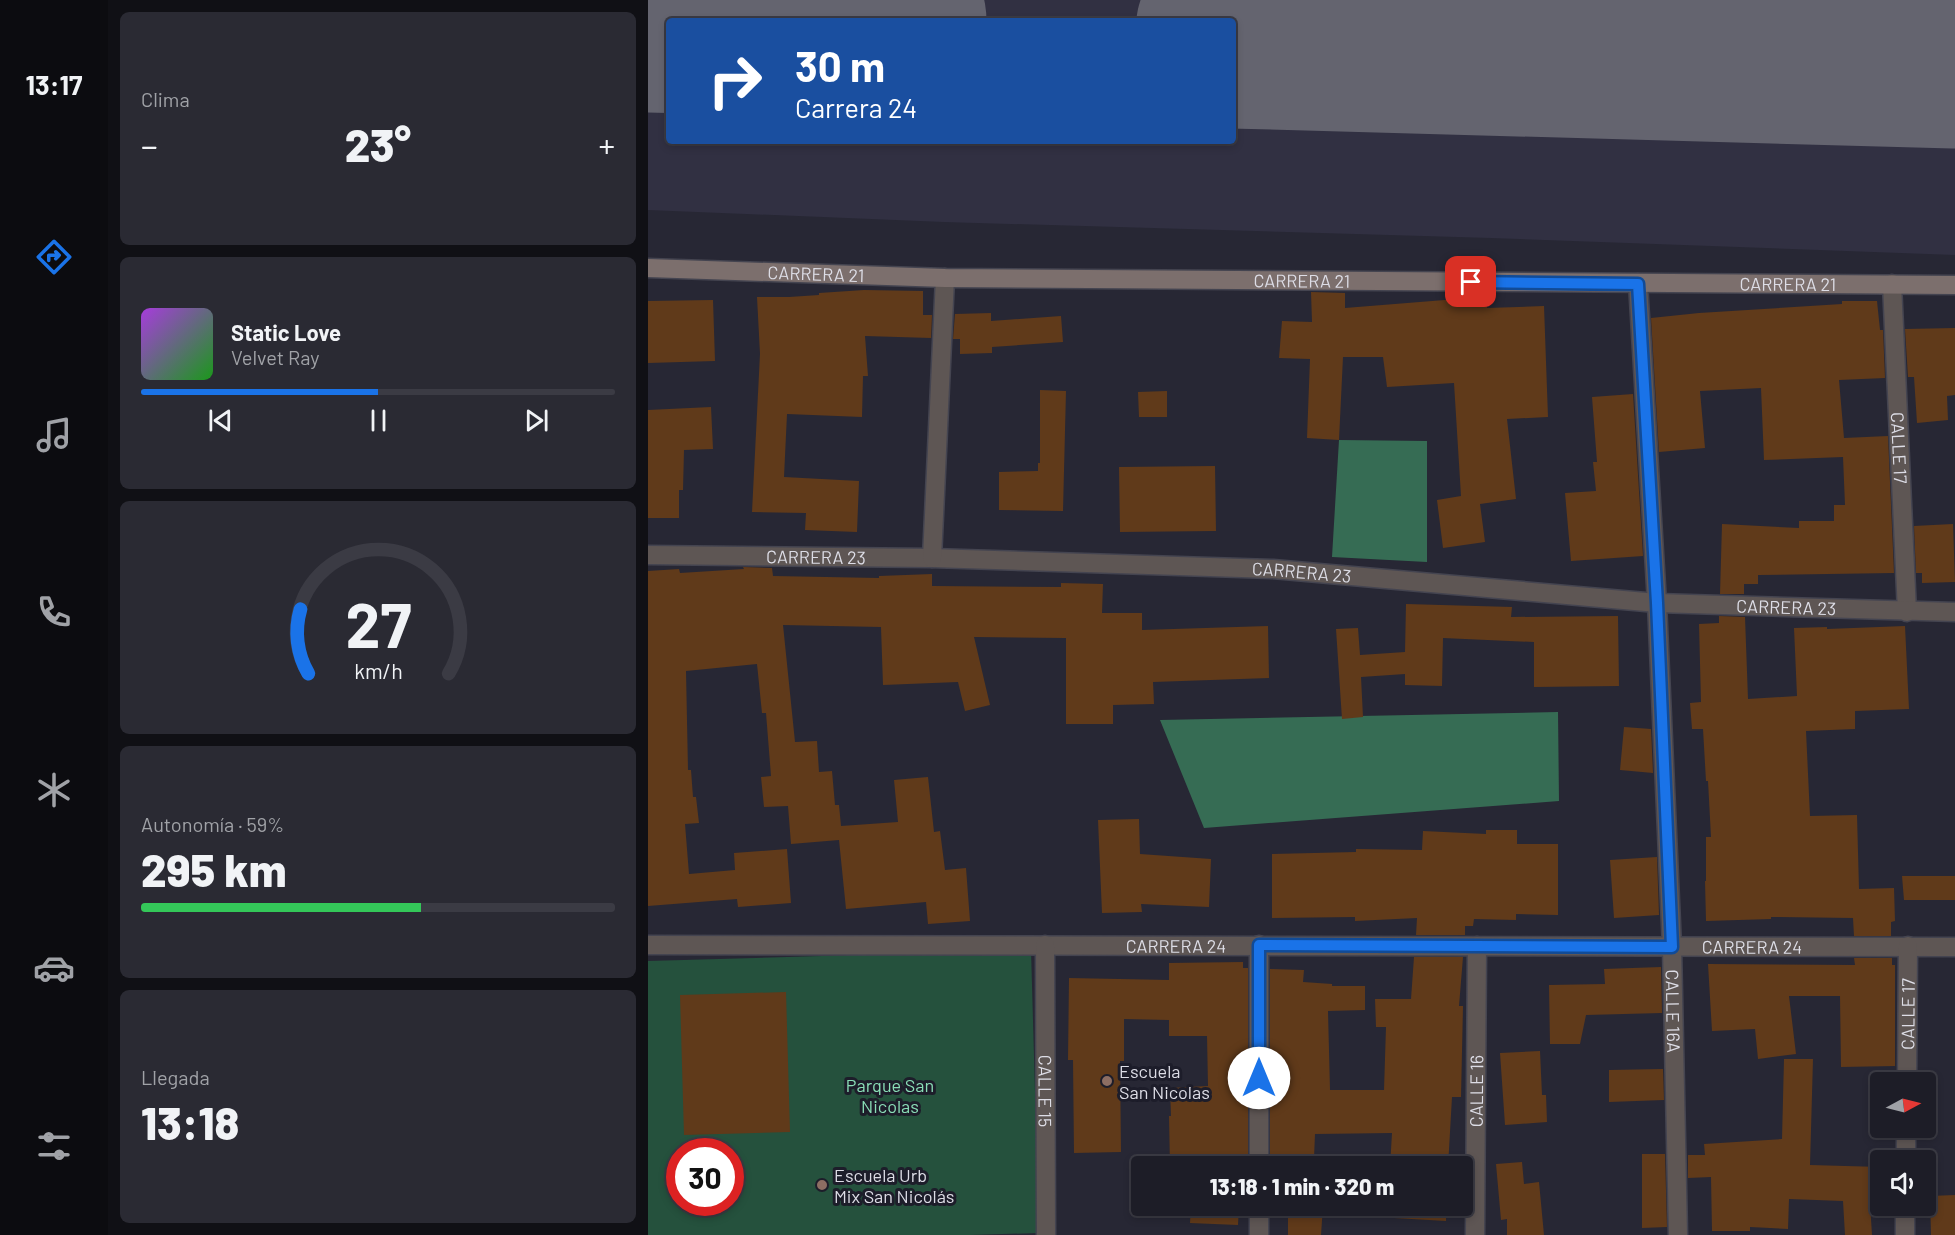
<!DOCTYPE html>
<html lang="es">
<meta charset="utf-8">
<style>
:root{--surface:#1d1d27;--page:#2a2a33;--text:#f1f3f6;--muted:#a0a2a7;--line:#3b3b44;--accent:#1a73e8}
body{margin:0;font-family:Barlow,sans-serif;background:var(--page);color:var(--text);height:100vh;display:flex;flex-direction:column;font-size:22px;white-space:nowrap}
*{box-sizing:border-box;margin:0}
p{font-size:20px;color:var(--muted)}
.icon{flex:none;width:33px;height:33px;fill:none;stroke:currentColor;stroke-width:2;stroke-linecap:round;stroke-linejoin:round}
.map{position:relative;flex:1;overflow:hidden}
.panel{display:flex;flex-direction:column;gap:12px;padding:12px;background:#101015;width:540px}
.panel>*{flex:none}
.banner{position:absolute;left:18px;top:18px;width:570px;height:126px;border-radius:6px;box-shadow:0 3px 9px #0003,0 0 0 2px var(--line);background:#1a4fa0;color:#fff;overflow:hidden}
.needle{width:39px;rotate:83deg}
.tools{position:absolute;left:1222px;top:1072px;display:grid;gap:12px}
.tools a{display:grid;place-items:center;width:66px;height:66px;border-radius:6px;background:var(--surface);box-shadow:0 3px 9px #0003,0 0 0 2px var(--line);font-size:30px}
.speed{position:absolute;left:18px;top:1138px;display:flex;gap:12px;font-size:30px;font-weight:700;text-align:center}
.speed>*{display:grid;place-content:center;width:78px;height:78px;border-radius:50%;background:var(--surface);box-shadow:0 3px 9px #0003,0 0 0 2px var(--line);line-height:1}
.speed .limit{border:9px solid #d22;background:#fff;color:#111}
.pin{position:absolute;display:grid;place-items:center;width:51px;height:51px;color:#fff;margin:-26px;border-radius:12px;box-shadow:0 3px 9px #0006}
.me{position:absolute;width:66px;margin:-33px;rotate:0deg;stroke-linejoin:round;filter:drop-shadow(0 0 4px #0008)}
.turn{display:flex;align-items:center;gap:21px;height:126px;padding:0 30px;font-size:27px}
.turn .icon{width:78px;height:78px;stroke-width:2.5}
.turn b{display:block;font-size:42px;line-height:51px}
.big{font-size:45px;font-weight:800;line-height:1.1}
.panel .widget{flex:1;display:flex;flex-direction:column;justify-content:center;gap:9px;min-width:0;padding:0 21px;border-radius:9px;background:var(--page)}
.panel .dial{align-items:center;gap:0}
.dial svg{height:156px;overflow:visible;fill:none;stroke:var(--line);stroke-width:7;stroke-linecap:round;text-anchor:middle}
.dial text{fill:var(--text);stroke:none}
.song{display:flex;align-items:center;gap:18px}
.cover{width:72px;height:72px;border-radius:9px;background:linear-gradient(135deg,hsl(280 70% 55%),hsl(120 70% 35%))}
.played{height:6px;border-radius:3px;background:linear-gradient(90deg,var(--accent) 50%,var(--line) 50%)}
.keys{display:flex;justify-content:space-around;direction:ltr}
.heat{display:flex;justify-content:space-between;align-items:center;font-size:33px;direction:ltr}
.charge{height:9px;border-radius:4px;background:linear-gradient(90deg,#34c759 59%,var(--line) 0)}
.trip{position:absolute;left:483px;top:1156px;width:342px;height:60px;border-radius:6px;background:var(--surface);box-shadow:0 3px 9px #0003,0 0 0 2px var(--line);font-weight:800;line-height:60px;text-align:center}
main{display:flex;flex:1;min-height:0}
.tab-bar{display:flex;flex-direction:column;width:108px;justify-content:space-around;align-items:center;background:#0c0c10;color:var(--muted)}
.tab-bar .icon{width:42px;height:42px}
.tab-bar .active{color:var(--accent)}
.tab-bar b{font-size:27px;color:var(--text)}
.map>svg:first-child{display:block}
.built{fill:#313042;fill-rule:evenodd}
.green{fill:#25513d;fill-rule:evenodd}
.forest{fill:#366c54}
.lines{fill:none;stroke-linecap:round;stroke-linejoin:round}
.taxiway{stroke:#64646f;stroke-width:78}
.runway{stroke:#64646f;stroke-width:195}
.building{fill:#603a1a}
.street-casing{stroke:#444450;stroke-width:21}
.secondary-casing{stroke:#444450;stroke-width:21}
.street{stroke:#5e5654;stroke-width:18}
.secondary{stroke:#7c6f6d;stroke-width:18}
.route-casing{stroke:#114b97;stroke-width:15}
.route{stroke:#1a73e8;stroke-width:10}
.education-dot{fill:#8d6e63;stroke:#1d1d2a;stroke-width:2}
.labels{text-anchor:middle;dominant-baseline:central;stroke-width:6;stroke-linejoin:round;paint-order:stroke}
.street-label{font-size:18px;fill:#dddde6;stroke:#1d1d2a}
.poi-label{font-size:18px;fill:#dddde6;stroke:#1d1d2a;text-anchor:start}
.park-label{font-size:18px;fill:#8adeb7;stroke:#1d1d2a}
</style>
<main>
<nav class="tab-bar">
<b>13:17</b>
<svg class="icon active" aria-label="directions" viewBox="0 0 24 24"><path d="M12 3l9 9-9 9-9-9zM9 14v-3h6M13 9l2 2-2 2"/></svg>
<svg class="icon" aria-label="music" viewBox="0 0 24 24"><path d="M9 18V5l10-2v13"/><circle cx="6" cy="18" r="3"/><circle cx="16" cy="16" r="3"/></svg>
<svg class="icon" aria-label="phone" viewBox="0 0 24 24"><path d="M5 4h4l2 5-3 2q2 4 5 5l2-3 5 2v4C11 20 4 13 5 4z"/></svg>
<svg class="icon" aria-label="climate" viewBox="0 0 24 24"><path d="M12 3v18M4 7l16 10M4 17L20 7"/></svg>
<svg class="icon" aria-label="car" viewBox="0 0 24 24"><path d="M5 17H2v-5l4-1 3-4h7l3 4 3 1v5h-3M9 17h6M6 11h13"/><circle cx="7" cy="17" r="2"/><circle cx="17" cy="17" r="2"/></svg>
<svg class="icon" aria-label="filters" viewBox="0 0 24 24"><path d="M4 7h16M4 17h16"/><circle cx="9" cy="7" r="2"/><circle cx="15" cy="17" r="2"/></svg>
</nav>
<section class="panel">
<div class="widget"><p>Clima</p>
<div class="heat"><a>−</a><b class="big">23°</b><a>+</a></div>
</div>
<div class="widget">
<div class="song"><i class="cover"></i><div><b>Static Love</b><p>Velvet Ray</p></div></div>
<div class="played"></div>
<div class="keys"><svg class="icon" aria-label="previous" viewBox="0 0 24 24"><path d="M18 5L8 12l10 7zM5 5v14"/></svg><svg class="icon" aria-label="pause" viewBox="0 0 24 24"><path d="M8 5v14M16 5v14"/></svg><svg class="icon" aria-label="next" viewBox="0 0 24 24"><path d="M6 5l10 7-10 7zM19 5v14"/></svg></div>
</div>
<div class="widget dial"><svg viewBox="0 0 100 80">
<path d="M14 69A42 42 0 1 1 86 69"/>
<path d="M14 69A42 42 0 0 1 10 36" stroke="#1a73e8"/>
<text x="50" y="56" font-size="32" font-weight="700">27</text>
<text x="50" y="72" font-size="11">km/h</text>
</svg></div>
<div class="widget"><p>Autonomía · 59%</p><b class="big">295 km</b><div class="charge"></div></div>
<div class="widget"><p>Llegada</p><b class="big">13:18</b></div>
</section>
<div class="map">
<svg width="1307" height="1235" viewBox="0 0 1307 1235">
<rect width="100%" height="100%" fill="#272734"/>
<path class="built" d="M0 0H1307V255L843 238 296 222 0 210ZM21 21H585V141H21Z"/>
<path class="green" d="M383 950 391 1233 322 1235H0V961ZM32 1152H82V1203H32Z"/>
<path class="forest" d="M691 440 779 441V562L684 557Z
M910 712 911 801 556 828 512 720Z"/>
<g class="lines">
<path class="taxiway" d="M1039 0C1047 25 1067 35 1089 44
M975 42C1002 30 1008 25 1025 0
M1211 47C1260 41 1261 44 1286 0"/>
<path class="runway" d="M0 15 241 21
M585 31 1307 51"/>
</g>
<path class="building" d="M216 290 275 291V315H284L283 338 217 336 220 376H215L214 417 139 414 136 477 211 481 209 532 157 530 158 513 104 512 112 354 109 297H141L171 295V293Z
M663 292 697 293V308L809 299 808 293H838L839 308 896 306 900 417 859 419 868 499 832 504 837 542 795 548 789 500 813 496 806 383 739 387 735 357H695L691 440 659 438 662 359 631 358 634 321 664 322Z
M65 300 67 361 0 363V301Z
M1194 301H1229L1232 330H1235L1237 378 1191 380 1196 438 1240 436 1246 573 1110 575V584H1096V594H1072L1074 524 1151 528V521H1186V505H1197L1195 457 1116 460 1113 388 1052 391 1057 448 1011 452 1003 318 1051 313 1194 304Z
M343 313V321L413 316 415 342 344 347V353L312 354V339H305L307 314Z
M1307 328V395L1299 396 1300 420 1269 423 1266 377H1260L1257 329Z
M392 390 418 391 415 511 351 510V472L390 471V463H392Z
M519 391V417H491L490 392Z
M985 394 995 556 923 561 917 493 948 491 945 462H949L944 397Z
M63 407 65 449 36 450 35 490H31V518H0V410Z
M567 466 568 531 472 532 471 467Z
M1305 524 1307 582 1274 583V573H1268L1266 526Z
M95 567 124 568 125 576 231 578V576L284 574V586L413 587V583L455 584 454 613H494V630L620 626 621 678 505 682 506 704 465 705V724H418V638L326 637 342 705 317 711 310 682 235 685 233 627 135 625 147 742 169 741 171 772 184 771 187 805H191L193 826 250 822 246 780 280 777 286 832 292 831 297 870 318 868 322 921 280 924 278 902 198 909 191 840 143 844 140 806 116 807 113 777 123 776 118 713H114L109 664 38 671 40 770H43L45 797H48L51 823 37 824 41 874 87 870 86 853 139 849 143 903 90 907 89 899 0 906V571L31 569 32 573 96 569Z
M758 604 864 607 863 617 970 616 971 686 886 687V642L795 638 794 686 757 685V674L713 677 715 717 694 719 688 629 710 628 712 655 757 652Z
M1071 616 1097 617 1100 699 1149 696 1146 628 1179 627V629L1257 626 1261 709 1207 711V729L1158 731 1162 816 1209 815 1211 889 1246 888 1247 921 1243 922V936H1206L1205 918 1123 917V919L1058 921 1057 881H1058V837H1063L1060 781H1058L1055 729H1044L1042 703 1053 702 1051 624 1071 623Z
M976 727 1003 729 1005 773 972 770Z
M491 819 492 854 563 859 561 907 493 904 494 912 454 913 450 820Z
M838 830H869V844H910V915L868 914V920L826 919 825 926H817V935H768L769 918 707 921V917L624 918V854L708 852V849L774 850 775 831 838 834Z
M1009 857 1011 915 966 918 962 860Z
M1254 876H1307V900H1256Z
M766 957H815L811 1006H815L813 1097H804L800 1167H742L744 1133 667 1134 666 1158 622 1156V969L656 970 655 982 684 984V986H717V1010L680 1011 682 1090H736L738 1027H728L727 999H763Z
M1206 958H1244V965H1247V1066L1193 1067 1192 996H1141L1148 1054 1110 1059 1107 1029 1064 1031 1060 964 1207 965Z
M595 962V968H600V1155H592V1167H522L521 1116H523L522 1088 560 1086 559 1036H521V1020L476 1019V1061H472L473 1152 426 1153 425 1060H420L421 978 521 980V963Z
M1013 967 1014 1013 938 1015 932 1044H902L901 985 957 984 956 969Z
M138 992 142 1132 36 1135 32 995Z
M892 1051 894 1095H898L899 1122 857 1125 852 1053Z
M1136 1059H1165L1162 1165 1233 1167V1203H1222L1224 1235H1197L1195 1201 1141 1199 1140 1229 1102 1227V1231H1064L1063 1177 1040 1178V1155H1057L1056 1144 1134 1139Z
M1015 1069 1016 1100 961 1102V1070Z
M994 1154H1017L1019 1227 994 1228Z
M874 1162 876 1184 891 1182 896 1235H859V1219L853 1220 848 1164Z
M1307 1195V1235H1283L1282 1196Z
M543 1206H591L590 1225 542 1223Z
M640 1206H675L673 1235H640Z
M747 1206H798V1221L746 1218Z"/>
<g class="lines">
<g class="street-casing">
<g id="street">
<path id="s1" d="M990 283 1009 603 1024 947 1030 1235"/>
<path id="s2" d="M1244 284 1259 612"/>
<path id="s3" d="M0 555 284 558 625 569 1009 603 1307 612"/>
<path d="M284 558 297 278"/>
<path id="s4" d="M0 945 1307 947"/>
<path id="s5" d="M397 945 398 1235"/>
<path d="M611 945V1167"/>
<path id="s6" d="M1259 1083 1260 946"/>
<path d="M1258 1161V1128"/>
<path d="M611 1206V1235"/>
<path id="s7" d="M827 1235 829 946"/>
<path d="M1257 1235V1206"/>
</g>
</g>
<g class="secondary-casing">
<g id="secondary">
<path id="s8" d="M0 268 297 278 1307 285"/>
</g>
</g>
<use href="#street" class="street"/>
<use href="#secondary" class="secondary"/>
</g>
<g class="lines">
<g class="route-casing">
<path id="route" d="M611 1078V945L1024 947 1009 603 990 284 823 282"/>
</g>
<use href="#route" class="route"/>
</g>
<g class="education-dot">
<circle cx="459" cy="1081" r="6"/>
<circle cx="174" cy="1185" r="6"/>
</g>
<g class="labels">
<g class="street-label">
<text stroke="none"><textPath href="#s8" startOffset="168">CARRERA 21</textPath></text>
<text stroke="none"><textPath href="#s8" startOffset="654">CARRERA 21</textPath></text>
<text stroke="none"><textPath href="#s8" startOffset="1140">CARRERA 21</textPath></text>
<text stroke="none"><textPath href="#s2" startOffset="164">CALLE 17</textPath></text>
<text stroke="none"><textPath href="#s3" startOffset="168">CARRERA 23</textPath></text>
<text stroke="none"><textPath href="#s3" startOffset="654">CARRERA 23</textPath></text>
<text stroke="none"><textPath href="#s3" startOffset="1140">CARRERA 23</textPath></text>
<text stroke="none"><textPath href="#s4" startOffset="528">CARRERA 24</textPath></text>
<text stroke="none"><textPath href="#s4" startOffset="1104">CARRERA 24</textPath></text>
<text stroke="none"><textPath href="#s1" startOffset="729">CALLE 16A</textPath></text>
<text stroke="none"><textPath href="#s6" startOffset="69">CALLE 17</textPath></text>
<text stroke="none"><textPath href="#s5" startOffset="146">CALLE 15</textPath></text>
<text stroke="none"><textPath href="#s7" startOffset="144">CALLE 16</textPath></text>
</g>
<g class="poi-label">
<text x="471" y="1071">Escuela<tspan x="471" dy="21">San Nicolas</tspan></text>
<text x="186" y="1175">Escuela Urb<tspan x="186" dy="21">Mix San Nicolás</tspan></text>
</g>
<g class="park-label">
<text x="242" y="1085">Parque San<tspan x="242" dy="21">Nicolas</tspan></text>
</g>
</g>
</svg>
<div class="tools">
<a><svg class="needle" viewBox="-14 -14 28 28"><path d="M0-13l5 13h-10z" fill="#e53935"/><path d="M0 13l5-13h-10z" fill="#a0a2a7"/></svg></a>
<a><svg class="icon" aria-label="sound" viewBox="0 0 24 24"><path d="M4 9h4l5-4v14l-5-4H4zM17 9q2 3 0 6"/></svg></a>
</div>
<div class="speed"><div class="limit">30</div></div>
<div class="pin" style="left:823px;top:282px;background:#d93025"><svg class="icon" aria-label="arrive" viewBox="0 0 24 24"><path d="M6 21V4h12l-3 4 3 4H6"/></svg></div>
<svg class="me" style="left:611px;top:1078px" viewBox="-20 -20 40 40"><circle r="19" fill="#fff"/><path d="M0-13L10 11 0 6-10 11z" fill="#1a73e8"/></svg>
<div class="trip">13:18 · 1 min · 320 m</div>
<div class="banner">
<div class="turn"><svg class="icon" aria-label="right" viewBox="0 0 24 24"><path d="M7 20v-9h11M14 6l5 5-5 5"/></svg><div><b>30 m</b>Carrera 24</div></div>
</div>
</div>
</main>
